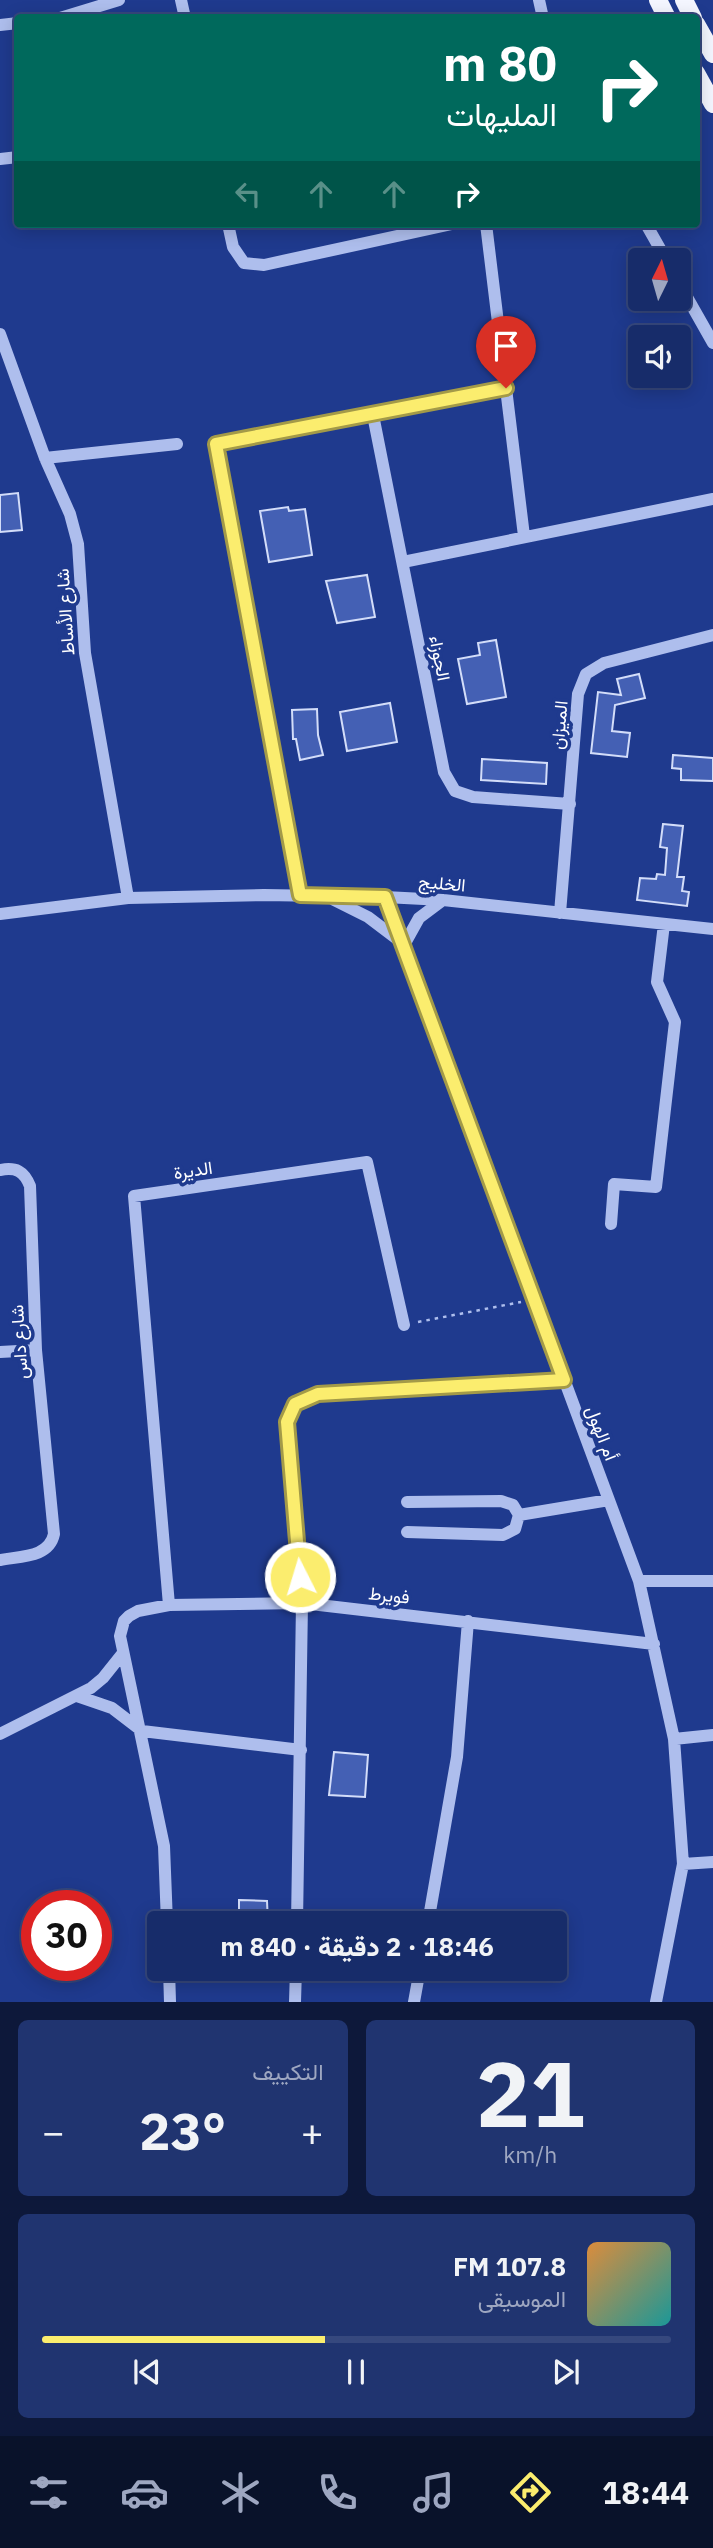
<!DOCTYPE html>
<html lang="ar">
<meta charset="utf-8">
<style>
:root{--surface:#172c6a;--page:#203470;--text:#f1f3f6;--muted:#9ea7c1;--line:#36487e;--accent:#fbed6e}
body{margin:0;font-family:"IBM Plex Sans",Vazirmatn,sans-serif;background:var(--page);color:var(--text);direction:rtl;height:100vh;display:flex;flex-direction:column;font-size:26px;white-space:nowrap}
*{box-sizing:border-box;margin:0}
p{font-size:23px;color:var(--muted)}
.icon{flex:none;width:38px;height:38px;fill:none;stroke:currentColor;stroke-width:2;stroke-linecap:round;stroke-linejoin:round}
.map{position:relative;height:2002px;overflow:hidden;direction:ltr}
.sheet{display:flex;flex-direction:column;gap:18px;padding:18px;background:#0d183a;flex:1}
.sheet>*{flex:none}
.hud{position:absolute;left:14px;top:14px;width:686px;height:214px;border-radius:7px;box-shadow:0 4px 18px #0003,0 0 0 2px var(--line);direction:rtl;background:#00695c;color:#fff;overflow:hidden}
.needle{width:46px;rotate:5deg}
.buttons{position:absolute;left:628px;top:248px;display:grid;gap:14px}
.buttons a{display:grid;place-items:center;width:63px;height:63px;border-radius:7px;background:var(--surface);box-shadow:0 4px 18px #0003,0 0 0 2px var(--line);font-size:35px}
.speed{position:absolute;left:21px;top:1890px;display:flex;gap:14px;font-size:35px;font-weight:700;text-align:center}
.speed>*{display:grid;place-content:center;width:91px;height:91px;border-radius:50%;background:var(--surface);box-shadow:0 4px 18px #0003,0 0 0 2px var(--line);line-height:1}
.speed .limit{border:10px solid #d22;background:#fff;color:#111}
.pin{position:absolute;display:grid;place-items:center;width:60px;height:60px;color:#fff;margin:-72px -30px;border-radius:50% 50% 50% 0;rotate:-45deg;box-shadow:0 0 7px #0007}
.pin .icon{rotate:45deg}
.me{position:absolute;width:77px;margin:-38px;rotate:355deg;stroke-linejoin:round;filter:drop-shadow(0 0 5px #0008)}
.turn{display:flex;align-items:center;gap:24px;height:147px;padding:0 28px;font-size:32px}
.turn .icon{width:91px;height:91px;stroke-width:2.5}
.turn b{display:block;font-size:49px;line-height:60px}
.lanes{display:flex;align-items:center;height:66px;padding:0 28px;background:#0003;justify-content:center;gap:35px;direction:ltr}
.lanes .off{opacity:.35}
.big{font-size:52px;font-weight:800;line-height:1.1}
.sheet .card{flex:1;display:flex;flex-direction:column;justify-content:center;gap:10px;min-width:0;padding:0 24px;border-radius:10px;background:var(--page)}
.sheet .dial{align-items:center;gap:0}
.dial b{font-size:91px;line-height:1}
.song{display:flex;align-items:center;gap:21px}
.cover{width:84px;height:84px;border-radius:10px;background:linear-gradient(135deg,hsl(30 70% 55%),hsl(180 70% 35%))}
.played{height:7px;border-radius:4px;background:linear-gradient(90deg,var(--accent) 45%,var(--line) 45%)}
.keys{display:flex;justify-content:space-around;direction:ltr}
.heat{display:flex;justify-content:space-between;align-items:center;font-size:38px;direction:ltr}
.sheet .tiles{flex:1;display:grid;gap:18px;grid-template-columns:1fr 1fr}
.card:last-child{grid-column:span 2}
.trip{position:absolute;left:147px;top:1911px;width:420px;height:70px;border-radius:7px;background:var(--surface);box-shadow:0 4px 18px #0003,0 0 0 2px var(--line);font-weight:800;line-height:70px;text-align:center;direction:rtl}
.tabs{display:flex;height:112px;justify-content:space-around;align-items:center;background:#09122a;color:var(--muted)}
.tabs .icon{width:49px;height:49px}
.tabs .current{color:var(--accent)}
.tabs b{font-size:32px;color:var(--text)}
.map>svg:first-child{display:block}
.building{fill:#4460b4;stroke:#d3ddf9;stroke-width:2}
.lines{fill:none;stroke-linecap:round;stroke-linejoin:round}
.path{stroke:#aebeed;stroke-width:2.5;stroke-dasharray:3.5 5;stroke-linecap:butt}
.minor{stroke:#aebeed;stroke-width:12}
.major{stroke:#f4f6ff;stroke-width:18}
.route-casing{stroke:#a39a48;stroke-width:18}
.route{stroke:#fbed6e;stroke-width:12}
.labels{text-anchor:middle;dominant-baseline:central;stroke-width:7;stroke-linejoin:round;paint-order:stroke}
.street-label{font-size:18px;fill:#fff;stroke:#1f3a8e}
</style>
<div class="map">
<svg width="713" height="2002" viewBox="0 0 713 2002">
<rect width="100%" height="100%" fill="#1f3a8e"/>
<path class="building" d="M18 493 22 530 0 532V495Z
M288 507 289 511 305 509 312 555 269 562 260 511Z
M367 575 375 617 337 623 326 581Z
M496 640 506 697 467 704 458 659 480 655 478 643Z
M639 674 645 698 615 705 612 731 630 733 627 757 591 753 598 692 621 695 617 679Z
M390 703 397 742 347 751 340 712Z
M317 709 318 735 323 755 300 760 296 739H293L292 710Z
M673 755 713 758V781L681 780V769L672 768Z
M482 759 547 763 546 784 481 780Z
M663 824 683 826 677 877H684L682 891 689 892 687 906 637 900 640 878 656 879 657 874 665 875 667 848 660 847Z
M334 1752 368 1755 365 1797 329 1795Z
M239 1900 267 1901 268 1923H239Z"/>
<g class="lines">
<path class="path" d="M418 1322 521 1302"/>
<path class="minor" d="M181 0 185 18
M539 0 543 18
M60 18 119 0
M0 25 18 23
M0 159 18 157
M228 224 233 247 244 263 264 265 452 224
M486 224 524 536
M646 224 667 261
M679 283 713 343
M0 334 45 458 70 514 78 544 85 653 128 898
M373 415 444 772 455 791 473 797 570 804
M45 458 177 444
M403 562 713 499
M300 895 216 444 506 388
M385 897 639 1581 674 1739 683 1864 656 2002
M334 900 368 917 401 942
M560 913 578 694 586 674 604 663 713 635
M0 914 128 898 264 895 385 897 443 900 713 929
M404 945 419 918 443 900
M0 1170C16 1167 24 1171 30 1186L36 1350 54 1534C49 1558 20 1556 0 1560
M611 1224 614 1184 656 1187 675 1022 657 982 664 924
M0 1352 36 1350
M519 1515 609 1500
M407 1532 503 1535 515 1529 519 1515 513 1505 501 1501 407 1502
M639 1581H713
M169 1605 134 1196 367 1162 404 1325
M77 1696 112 1708 142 1731 301 1750
M0 1734 91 1688 103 1678 123 1653
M674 1739 713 1735
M683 1864 713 1862
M167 1923 164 1846 120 1636 124 1621 129 1616 138 1611 169 1605 302 1603 654 1644
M297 1923 302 1603 287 1422 295 1404 318 1394 564 1380
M428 1923 457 1757 468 1621
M169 1969 170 2002
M295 2002 296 1969
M414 2002 420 1969"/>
<path class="major" d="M658 0 667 18
M684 0 693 18
M696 24 713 54
M696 73 713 104"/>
</g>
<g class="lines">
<g class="route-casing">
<path id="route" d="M300 1577 287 1422 295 1404 318 1394 564 1380 385 897 300 895 216 444 506 388"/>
</g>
<use href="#route" class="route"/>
</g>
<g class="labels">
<g class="street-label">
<text transform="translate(65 612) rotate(-94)">شارع الأساط</text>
<text transform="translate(440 658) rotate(79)">الجوزاء</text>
<text transform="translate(559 725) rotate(-85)">الميزان</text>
<text transform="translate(442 883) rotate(5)">الخليج</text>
<text transform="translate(193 1170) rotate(-8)">الديرة</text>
<text transform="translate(19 1342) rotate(-94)">شارع داس</text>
<text transform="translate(602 1433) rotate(69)">أم الهول</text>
<text transform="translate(389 1595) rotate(6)">فويرط</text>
</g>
</g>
</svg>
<div class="buttons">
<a><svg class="needle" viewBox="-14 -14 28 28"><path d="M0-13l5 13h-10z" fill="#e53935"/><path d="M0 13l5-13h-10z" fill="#9ea7c1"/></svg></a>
<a><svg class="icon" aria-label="sound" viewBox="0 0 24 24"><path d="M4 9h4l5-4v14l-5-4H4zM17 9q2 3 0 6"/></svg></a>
</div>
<div class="speed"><div class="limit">30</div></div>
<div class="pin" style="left:506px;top:388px;background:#d93025"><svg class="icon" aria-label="arrive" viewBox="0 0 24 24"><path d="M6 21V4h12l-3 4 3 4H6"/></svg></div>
<svg class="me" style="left:300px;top:1577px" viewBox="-20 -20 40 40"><circle r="17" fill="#fbed6e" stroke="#fff" stroke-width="3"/><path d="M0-11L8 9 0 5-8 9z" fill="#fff"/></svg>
<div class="trip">18:46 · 2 دقيقة · 840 m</div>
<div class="hud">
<div class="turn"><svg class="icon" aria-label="right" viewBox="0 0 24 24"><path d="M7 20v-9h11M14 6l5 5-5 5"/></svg><div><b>80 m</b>المليهات</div></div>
<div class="lanes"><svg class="icon off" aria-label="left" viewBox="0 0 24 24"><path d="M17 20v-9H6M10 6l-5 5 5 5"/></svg><svg class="icon off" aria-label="ahead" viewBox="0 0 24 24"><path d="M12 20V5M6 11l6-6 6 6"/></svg><svg class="icon off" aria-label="ahead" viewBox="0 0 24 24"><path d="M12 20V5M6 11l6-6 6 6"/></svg><svg class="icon" aria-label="right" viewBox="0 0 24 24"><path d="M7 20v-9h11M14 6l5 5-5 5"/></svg></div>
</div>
</div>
<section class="sheet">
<div class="tiles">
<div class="card dial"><b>21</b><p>km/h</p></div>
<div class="card"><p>التكييف</p>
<div class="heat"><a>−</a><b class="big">23°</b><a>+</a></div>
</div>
<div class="card">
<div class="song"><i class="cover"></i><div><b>107.8 FM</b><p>الموسيقى</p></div></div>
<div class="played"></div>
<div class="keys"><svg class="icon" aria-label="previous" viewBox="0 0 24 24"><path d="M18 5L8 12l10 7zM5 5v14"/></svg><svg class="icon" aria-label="pause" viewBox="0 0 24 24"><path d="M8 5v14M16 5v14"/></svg><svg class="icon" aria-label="next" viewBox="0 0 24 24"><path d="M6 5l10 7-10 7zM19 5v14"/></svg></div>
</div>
</div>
</section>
<nav class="tabs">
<b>18:44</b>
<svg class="icon current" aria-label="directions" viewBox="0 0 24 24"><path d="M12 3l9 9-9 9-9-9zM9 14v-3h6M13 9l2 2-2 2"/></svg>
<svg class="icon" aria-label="music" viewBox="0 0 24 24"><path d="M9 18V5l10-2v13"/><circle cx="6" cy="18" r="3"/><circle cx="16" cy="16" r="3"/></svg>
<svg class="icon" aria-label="phone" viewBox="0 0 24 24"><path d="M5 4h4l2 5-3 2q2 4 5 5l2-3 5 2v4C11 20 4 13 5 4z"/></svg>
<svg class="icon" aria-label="climate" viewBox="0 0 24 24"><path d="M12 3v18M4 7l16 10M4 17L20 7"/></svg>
<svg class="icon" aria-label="car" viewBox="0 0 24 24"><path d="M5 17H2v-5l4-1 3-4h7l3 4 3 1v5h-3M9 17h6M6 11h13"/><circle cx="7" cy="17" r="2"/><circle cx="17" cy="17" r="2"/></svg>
<svg class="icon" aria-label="filters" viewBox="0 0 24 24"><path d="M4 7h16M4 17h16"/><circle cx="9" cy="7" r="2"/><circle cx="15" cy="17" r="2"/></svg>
</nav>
